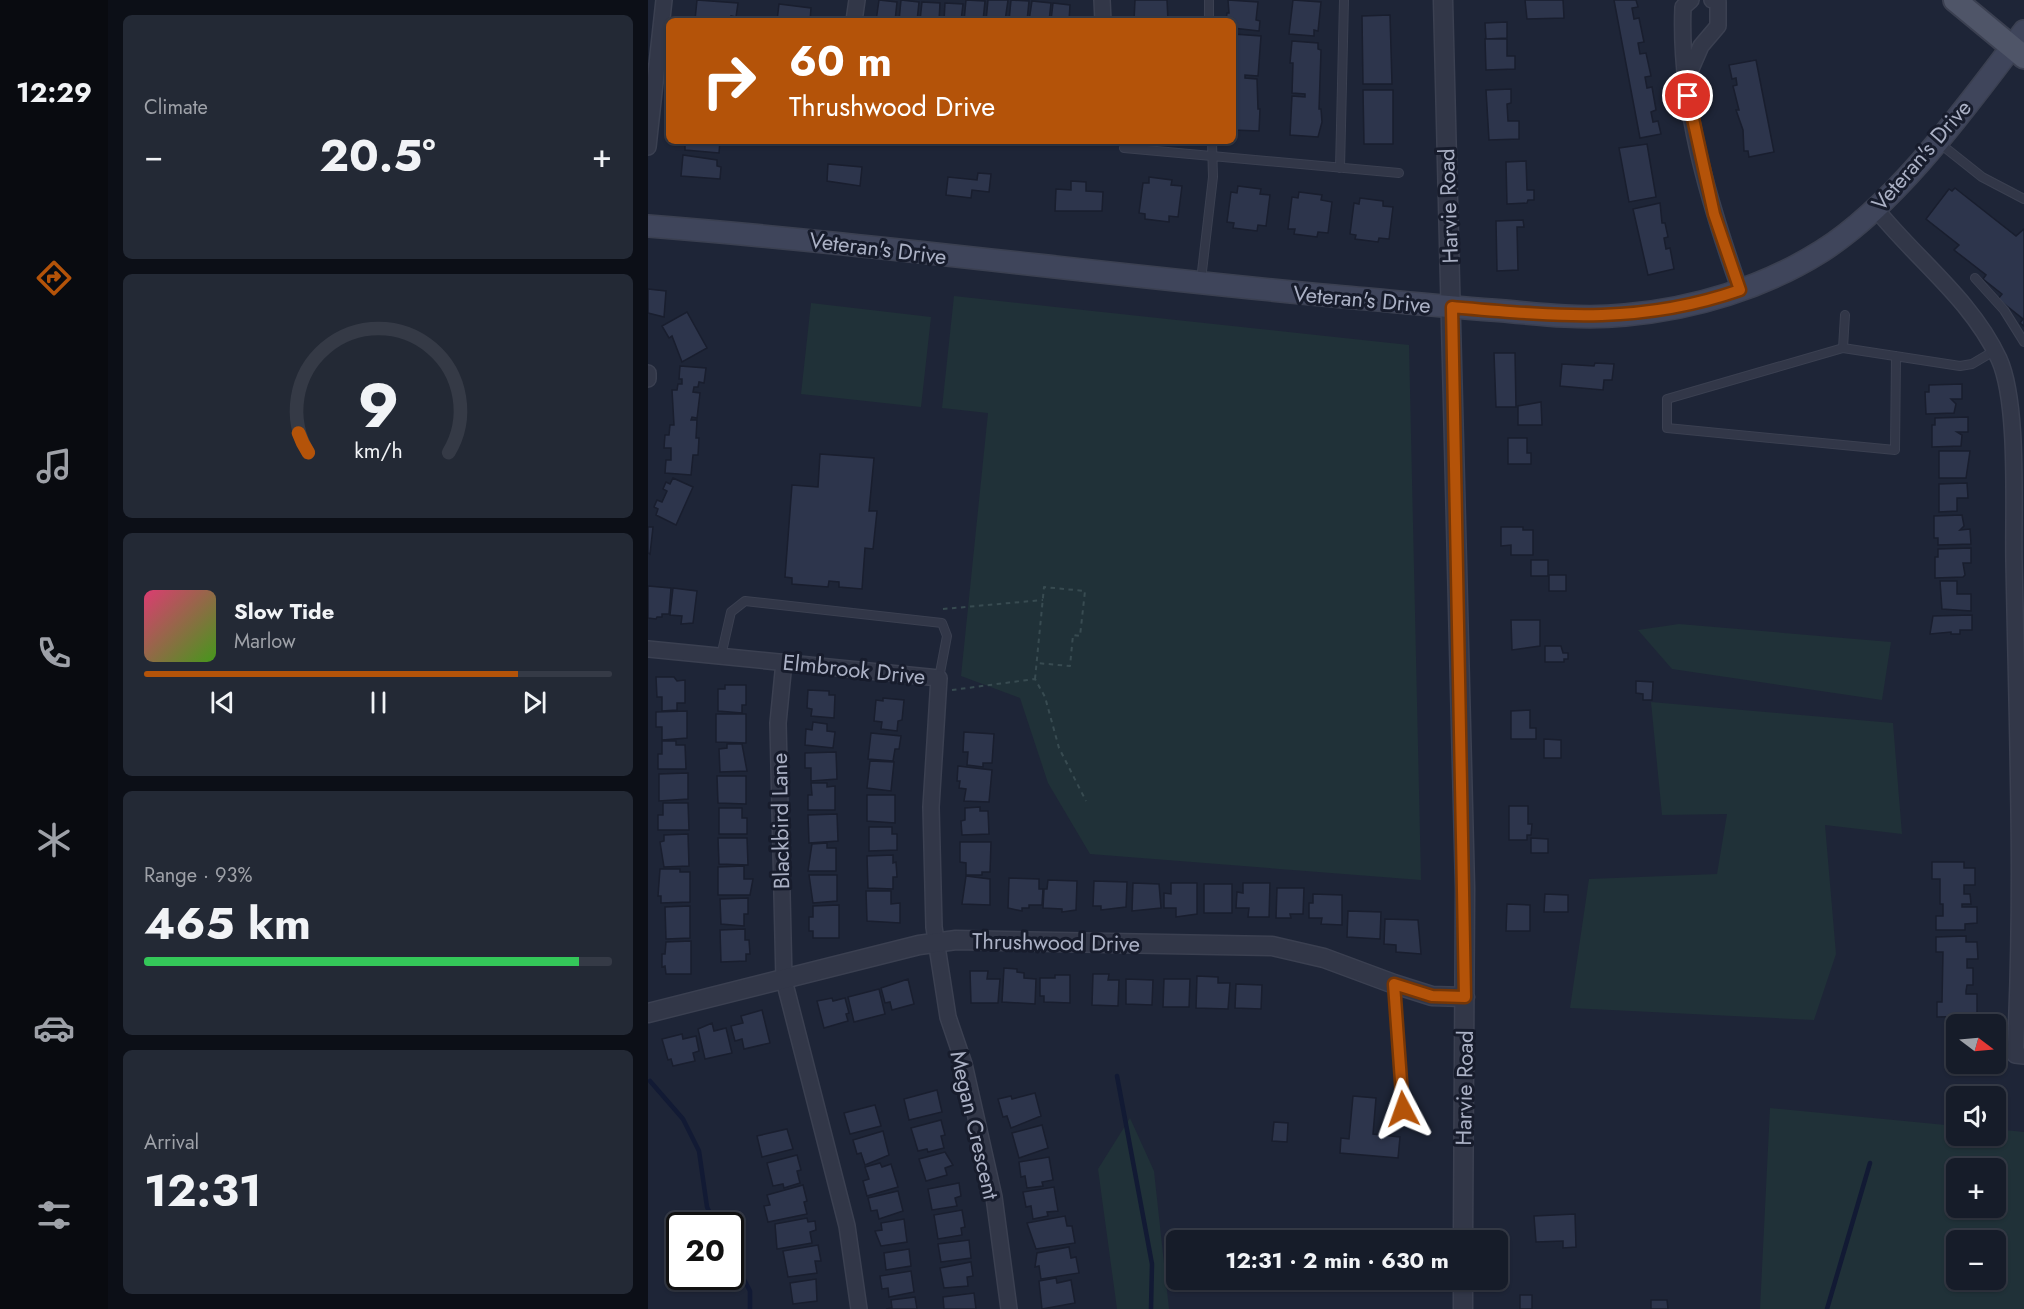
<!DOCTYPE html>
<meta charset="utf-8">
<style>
:root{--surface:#161c29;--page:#232935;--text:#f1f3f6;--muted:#9ea1a8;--line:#353a46;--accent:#b45309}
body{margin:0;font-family:Jost,sans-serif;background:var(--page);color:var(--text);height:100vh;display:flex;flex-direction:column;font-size:22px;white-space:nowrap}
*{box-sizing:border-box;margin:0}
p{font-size:20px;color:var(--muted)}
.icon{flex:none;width:33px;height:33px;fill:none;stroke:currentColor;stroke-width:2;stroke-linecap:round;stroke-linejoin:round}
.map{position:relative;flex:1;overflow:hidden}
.side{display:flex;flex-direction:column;gap:15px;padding:15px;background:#0c0f17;width:540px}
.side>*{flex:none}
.guide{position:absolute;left:18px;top:18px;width:570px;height:126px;border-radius:9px;box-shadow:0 2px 4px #0004,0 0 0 2px var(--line);background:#b45309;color:#fff;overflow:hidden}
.needle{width:39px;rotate:106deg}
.fabs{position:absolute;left:1298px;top:1014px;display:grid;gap:12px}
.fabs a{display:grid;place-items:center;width:60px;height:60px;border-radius:9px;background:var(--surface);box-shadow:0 2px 4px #0004,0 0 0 2px var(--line);font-size:30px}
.speed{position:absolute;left:18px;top:1212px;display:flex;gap:12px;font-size:30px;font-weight:700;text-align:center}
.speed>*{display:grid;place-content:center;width:78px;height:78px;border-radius:50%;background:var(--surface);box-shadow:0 2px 4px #0004,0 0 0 2px var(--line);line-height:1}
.speed .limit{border:3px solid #111;border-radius:9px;background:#fff;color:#111}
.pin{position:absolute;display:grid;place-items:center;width:51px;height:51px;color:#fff;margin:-26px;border:3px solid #fff;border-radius:50%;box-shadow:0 2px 6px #0007}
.me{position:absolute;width:66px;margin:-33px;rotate:356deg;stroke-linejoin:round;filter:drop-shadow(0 0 4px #0008)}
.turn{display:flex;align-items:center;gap:21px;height:126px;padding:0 24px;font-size:27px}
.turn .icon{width:78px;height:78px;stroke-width:2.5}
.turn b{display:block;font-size:42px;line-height:51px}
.big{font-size:45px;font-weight:700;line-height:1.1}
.side .widget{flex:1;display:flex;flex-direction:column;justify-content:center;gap:9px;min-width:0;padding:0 21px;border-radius:9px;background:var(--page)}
.side .dial{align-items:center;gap:0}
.dial svg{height:156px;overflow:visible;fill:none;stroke:var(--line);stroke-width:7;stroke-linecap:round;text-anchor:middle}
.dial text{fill:var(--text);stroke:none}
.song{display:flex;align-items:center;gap:18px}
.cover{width:72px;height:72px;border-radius:9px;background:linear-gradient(135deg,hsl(340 70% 55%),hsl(100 70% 35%))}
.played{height:6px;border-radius:3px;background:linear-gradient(90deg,var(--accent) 80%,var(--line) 80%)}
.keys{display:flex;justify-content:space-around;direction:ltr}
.heat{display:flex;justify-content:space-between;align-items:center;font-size:33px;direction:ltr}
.charge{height:9px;border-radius:4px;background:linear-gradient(90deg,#34c759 93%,var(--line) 0)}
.trip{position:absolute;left:518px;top:1230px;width:342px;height:60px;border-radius:9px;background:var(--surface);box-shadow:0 2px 4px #0004,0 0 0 2px var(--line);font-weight:700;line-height:60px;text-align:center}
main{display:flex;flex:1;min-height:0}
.tabs{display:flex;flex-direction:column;width:108px;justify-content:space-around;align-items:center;background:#090b10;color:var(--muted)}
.tabs .icon{width:42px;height:42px}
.tabs .selected{color:var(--accent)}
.tabs b{font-size:27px;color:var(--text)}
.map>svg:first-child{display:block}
.green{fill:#203138;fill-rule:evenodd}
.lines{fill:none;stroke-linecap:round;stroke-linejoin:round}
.stream{stroke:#121a34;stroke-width:4.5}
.building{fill:#2d354c;stroke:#191e2e;stroke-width:1.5}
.service-casing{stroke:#3b4051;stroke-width:10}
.minor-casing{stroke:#3b4051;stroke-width:18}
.tertiary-casing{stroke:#3b4051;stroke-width:21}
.secondary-casing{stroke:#3b4051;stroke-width:24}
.primary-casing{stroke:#3b4051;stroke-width:26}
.path{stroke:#384b51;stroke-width:2;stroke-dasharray:4.5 4.5;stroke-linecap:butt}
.service{stroke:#323748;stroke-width:8}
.minor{stroke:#323748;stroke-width:15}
.tertiary{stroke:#323748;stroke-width:18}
.secondary{stroke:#3f455b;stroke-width:21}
.primary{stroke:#4f5568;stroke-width:22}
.route-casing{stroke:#753606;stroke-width:15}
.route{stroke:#b45309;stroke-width:10}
.labels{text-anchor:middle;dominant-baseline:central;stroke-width:6;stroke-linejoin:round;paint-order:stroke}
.street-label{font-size:22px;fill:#abb1c5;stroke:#171c2c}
</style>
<main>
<nav class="tabs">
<b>12:29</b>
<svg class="icon selected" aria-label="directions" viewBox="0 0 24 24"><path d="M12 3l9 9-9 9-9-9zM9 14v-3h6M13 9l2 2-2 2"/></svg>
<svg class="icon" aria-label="music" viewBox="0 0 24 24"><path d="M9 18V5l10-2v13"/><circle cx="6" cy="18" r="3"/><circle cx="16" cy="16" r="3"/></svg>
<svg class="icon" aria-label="phone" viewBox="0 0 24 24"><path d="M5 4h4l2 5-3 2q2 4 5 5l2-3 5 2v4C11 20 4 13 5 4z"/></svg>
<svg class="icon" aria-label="climate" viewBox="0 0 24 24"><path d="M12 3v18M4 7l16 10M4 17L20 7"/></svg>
<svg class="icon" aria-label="car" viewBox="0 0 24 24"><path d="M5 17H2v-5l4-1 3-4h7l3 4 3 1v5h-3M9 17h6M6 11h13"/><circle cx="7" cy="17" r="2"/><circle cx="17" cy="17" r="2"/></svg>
<svg class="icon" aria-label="filters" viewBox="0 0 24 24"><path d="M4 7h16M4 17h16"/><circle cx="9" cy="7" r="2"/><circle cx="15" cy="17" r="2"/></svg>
</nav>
<section class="side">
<div class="widget"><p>Climate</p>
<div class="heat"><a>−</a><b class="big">20.5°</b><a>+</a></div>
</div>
<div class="widget dial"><svg viewBox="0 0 100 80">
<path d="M14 69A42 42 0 1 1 86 69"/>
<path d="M14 69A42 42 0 0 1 9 59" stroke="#b45309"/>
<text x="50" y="56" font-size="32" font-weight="700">9</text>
<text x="50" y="72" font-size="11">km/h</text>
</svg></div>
<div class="widget">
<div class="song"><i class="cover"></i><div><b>Slow Tide</b><p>Marlow</p></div></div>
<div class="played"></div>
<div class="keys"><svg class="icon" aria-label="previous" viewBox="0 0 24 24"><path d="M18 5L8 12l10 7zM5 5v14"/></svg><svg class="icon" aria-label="pause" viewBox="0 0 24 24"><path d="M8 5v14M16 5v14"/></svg><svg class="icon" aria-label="next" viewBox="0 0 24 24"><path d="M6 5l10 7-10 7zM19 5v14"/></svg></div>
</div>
<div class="widget"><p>Range · 93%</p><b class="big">465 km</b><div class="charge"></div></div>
<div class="widget"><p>Arrival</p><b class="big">12:31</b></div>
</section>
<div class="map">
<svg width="1376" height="1309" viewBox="0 0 1376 1309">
<rect width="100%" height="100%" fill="#1e2537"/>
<path class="green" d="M306 296 761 345 773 880 442 854 400 783 372 698 313 676 340 413 294 408Z
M163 303 283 317 273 407 153 394Z
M1031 624 1243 642 1234 700 1024 669 990 630Z
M1003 702 1245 723 1254 834 1177 825 1188 954 1166 1020 922 1008 941 879 1069 874 1079 814 1014 815Z
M1122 1108 1308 1126V1136H1347V1129L1376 1132V1309H1112ZM1347 1168V1208H1308V1168ZM1347 1240V1280H1308V1240Z
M482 1118 506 1171 521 1309H469L450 1169Z"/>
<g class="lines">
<path class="stream" d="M469 1076 504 1264 503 1309
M2 1081 35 1119 51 1151 59 1207 68 1226
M82 1253 102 1291V1309
M1179 1309 1222 1163"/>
</g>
<path class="building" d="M49 0 90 3 88 17 83 16 82 21 47 20Z
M231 0 249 2 247 21H228Z
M253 0 271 2 269 21H251Z
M318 0 337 1 335 21H316Z
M340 0H360L357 21H338Z
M363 0 381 1 379 21H361Z
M487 0H519L520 21H486Z
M580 0 610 2 608 20 612 21 611 31 585 28V21H578L579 13H581Z
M645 0 673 2 670 31 666 30V36L641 34Z
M877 0H915L916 18 879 19Z
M966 0H988L990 7 984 8 986 19 991 18 996 42 990 43 992 54 998 53 1003 76 997 77 999 88 1004 87 1008 110 1003 112 1005 122 1010 121 1013 134 992 138Z
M384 1 403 3 401 21H381Z
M274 2 292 3 291 21H272Z
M297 3 315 4 313 21H296Z
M405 3 422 5 421 21H403Z
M131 4 163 8 162 21H129Z
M742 15 744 84H715L714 16Z
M859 22V38L838 39 837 23Z
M585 34 613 36 610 76 597 75V78L609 79 610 109H612L611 131 585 130Z
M837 39H859V56H867V69L838 70Z
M644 41 670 43V49L673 50 671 109H673L674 122 670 137 642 135 644 96 657 97V94L644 93 645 63H642Z
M1108 60 1126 152 1101 157 1100 151H1096L1095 130 1088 110H1091L1085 86 1089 85 1088 78 1084 79 1081 65Z
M863 89V103L859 104 860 121H871V139L841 140 838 90Z
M715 90H745V144H716Z
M37 141H72L71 153 37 150Z
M999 144 1008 197 981 202 971 148Z
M35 155 69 160V166L73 167 72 179 33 176Z
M878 161 879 190H886V200H880L879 203 859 204 858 162Z
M180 164 214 167 212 186 179 181Z
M330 173 343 174 341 192 324 190 323 198 298 195 300 177 329 180Z
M501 177 524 180 523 185 534 186 530 217 521 216V222L497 219V214L491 213 495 183H501Z
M423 181 438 182V191L455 192 454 211H407L408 189 423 190Z
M590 186 613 189 612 194 622 195 618 226 610 225 609 231 585 228 586 223 579 222 583 192 589 193Z
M1307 188 1368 236 1376 229V326L1372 323 1375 319 1350 299 1354 294 1335 279 1338 275 1306 250 1311 245 1278 219 1301 189 1304 191Z
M651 192 674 195 673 200 684 202 680 233 670 232 669 237 646 234 647 229H640L644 197 650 198Z
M712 198 735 201V206L745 207 741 239 731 238 730 242 707 239 708 235 702 234 706 203 711 204Z
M1012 203 1014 223H1017L1020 237 1016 238 1018 249 1022 248 1026 269 1000 275 985 209Z
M875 220 876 227H869L870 270 849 271 848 221Z
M0 289 18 291 16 317 0 313Z
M39 312 59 348 34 362 24 336 21 338 14 326Z
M846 353H867L868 407H848Z
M947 363 966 364 964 380H956L955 390 912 386 914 364 946 366Z
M32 366 58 368 56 383 51 382 50 387H46L45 392 52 393 49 418 44 417 43 420H49L48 438H51L50 455H45L43 475 17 473 18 460H23V448H16L17 435H21L22 425H26L24 390H29L30 384H34V379H31Z
M1314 384V399H1303L1308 404 1306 413 1278 414 1277 392H1281V385Z
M893 402 894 425H870V406Z
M1320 417V432H1309L1314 435 1313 446 1284 447V425H1287V418Z
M860 438H879V453H883V464H860Z
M1291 451H1322L1318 478H1291Z
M172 454 226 458 221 511H229L225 549 217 548 214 589 191 587V582L181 581 180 587 144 584V578L137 577 144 485 170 487Z
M25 478 45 487 28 525 8 515 10 509 6 507 9 500 14 502 19 491 15 489 18 482 22 484Z
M1319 483 1320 498H1309V511L1291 512V484Z
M1314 515 1316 526 1312 530 1322 529 1323 544 1290 545V538H1286V516Z
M0 527H5L2 554 0 553Z
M853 527H875V530H885V555H863V545L853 546Z
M1323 548V563H1315L1317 575 1315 577 1287 578V557H1290V549Z
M883 560H900V576H883Z
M901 575H918V591H901Z
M1292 581H1309V594H1323V611L1294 609Z
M0 586 23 588 21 614H14V617H9L8 619 0 618Z
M25 588 49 591 45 623 33 624 34 616 22 615Z
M1324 615V630H1312V634H1303V632L1282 634 1285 616Z
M863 620H892V646L864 650Z
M897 646H913L915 653H920V659H916V662H897Z
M8 677H26L29 681 37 680V703H29V710L14 711V697H9Z
M988 681 1005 682 1004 700H995V694L988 693Z
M77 685H98V705H94V713L70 711V689H77Z
M160 690 181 691V695H187L186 718 163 716 164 709 159 708Z
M235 698 256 700 254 720 250 721 249 731 233 729 234 722 226 721 228 700 235 701Z
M882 710V728H888V739H863V711Z
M39 711V738L14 740V727H8V712Z
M68 714H98V743L68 742Z
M165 722 179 724V731L187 732 185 748 157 745 158 729 164 730Z
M316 732 346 734 344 763H335V767L319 765 320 752H315Z
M223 733 253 736 251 749H247L245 761 220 759Z
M896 739 913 740V758H896Z
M14 741H28V745H37L38 769H10V754H14Z
M79 744H94L99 771 72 772 71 749 79 748Z
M188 752 189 779 163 781V768H157V753Z
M222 761 246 762 243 791 219 788Z
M310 766 344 770 341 802 316 801 318 789 311 788 312 781H309Z
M40 773V799L11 801V774Z
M69 776H98V804L70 803Z
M163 783H179V787L187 786V810H160V795H164Z
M219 795H247V823L219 821Z
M15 803H40L41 830H10V815H15Z
M861 806H880V824H884L883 835H879V840H861Z
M332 807V811H340L341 834 314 835 313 821 317 820V808Z
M71 808H94V818H99V834H71Z
M189 814 190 841 161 843 160 815Z
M221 827H244V834H249V850L221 851Z
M40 834 41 866 16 867 12 842 16 841V835Z
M70 838H99L100 865 71 864Z
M883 838 900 839V853H883Z
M312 842H343L342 872H334V875H318V863L312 862Z
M179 843V848H188V871H160L164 844Z
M245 855V863L248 862 249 877H245V889L220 888 219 856Z
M1284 862H1316V868H1327V885H1316V894H1322L1323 904H1314V907H1329V923L1317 924V930H1288V916H1295V904H1292V879H1284Z
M96 866V879H105L102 895H70V867Z
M12 869H32V872H42V902L13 903V896H10Z
M161 875H189V901L165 903Z
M318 876 342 879V905L314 904Z
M361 878 391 879V889H395L394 905H381V908H374V911L360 908Z
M400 880 429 881 428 910 414 912V909L395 908 396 889H399Z
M446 881 479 882 478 907 453 910V906H445Z
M485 883 511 884 513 908 484 911Z
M523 883H549V914L528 917V908H516V893L523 894Z
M595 883H622L621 917H600L601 908H588L589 892 595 893Z
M556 884H584V913H556Z
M629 888H656L655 914H642L643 918H628Z
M218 891H243V904L252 903V923L219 921Z
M665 894 694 895V925L673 924 674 918H661V903H665Z
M897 894 920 895V912H896Z
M100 898V914H96V926L73 924 72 899Z
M859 904 882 905V931H858Z
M191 905V938H165V931H161V917H165V906Z
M42 906V938L18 939 17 907Z
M700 911 733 912 732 939 699 937Z
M737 919 770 920 773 954 748 952V945L736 944Z
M97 929V940H101L102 954H98V961L73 962 72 930Z
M1318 936V942H1329L1330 959H1319V968H1325V985H1319L1318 991V994H1329V1016L1289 1017V1002H1294L1295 952H1288V937Z
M43 941V974H18L17 966 14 967V954H17L18 942Z
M356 968 369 969V972L376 973V978L388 979 387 1004 354 1002Z
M322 971H340L339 979H352L350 1003H323Z
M445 974H461L460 980H471L470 1006 444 1005Z
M407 975H422V1003L396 1002V996H392V978H407Z
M549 976 570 977V983H582L580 1009 548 1008Z
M260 979 266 1004 244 1010 242 1002 237 1003 233 988Z
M478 979 505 980 504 1005 478 1004Z
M516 979H542L541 1007H515Z
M588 984 614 985 613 1009 587 1008Z
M231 989 237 1014 206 1022 200 997Z
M184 998 185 1001 197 998 201 1013 198 1014 200 1021 176 1028 169 1001Z
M114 1010 122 1043 96 1049 94 1039 87 1041 83 1026 95 1023 93 1016Z
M64 1023 66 1031 78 1028 84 1053 57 1059 50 1029Z
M34 1034 35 1039 48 1036 51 1051 45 1053 47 1061 25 1066 23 1059 20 1060 14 1039Z
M289 1090 294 1112 261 1120 256 1099Z
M387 1093 393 1116 363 1128 359 1116 355 1117 350 1099 363 1096 364 1099Z
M705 1096 728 1098 725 1134 752 1137 750 1158 692 1153 693 1138 701 1139Z
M227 1105 233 1126 202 1134 196 1113Z
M293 1120 297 1135 293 1136 296 1148 280 1152 279 1149 270 1151 263 1128Z
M626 1122 640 1123 639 1142 624 1141Z
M394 1125 400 1148 371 1158 364 1133Z
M139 1129 145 1149 114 1157 109 1136Z
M235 1131 241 1155 217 1165 213 1153 209 1154 205 1140Z
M297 1152 305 1165 297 1168 299 1175 278 1181 271 1159Z
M149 1155 153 1170 149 1171 152 1183 136 1188 135 1184 125 1186 119 1163Z
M401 1157 405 1180 394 1182 395 1186 379 1188 377 1176 373 1177 371 1162Z
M232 1163 234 1167 243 1164 250 1187 219 1196 215 1181 221 1179 217 1167Z
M311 1183 313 1196 307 1198 309 1206 284 1210 280 1189Z
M155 1185 159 1201 156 1202 159 1214 120 1222 116 1206 122 1205 119 1195Z
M406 1187 410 1211 399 1212 400 1216 385 1219 383 1206 378 1207 375 1192Z
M250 1191 255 1211 231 1219 229 1210 223 1211 220 1198Z
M314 1210 317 1227 313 1228 314 1235 290 1239 286 1215Z
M927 1214 928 1247 915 1248V1241L888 1242 886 1216Z
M417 1216 419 1226H424L427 1243 388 1249 379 1223Z
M159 1218 160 1222 167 1221 168 1230 162 1232 164 1243 129 1249 127 1224Z
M256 1219 259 1242 233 1246 227 1231 234 1230 233 1223Z
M321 1240 323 1258 293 1262 290 1244Z
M170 1245 173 1261H167L169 1273 140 1277 135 1251Z
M421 1247 423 1258 428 1257 431 1273 393 1279 391 1266 387 1267 389 1253Z
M261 1249 263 1266 238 1270 236 1253Z
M323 1262 325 1276 319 1277 320 1286 296 1288 292 1268Z
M263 1271 266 1292 241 1297 240 1288 234 1289 232 1276Z
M408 1278 409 1283 423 1280 427 1303 394 1309 391 1281Z
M168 1279 169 1301 145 1304 142 1283Z
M326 1293 328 1309H296L295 1297Z
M872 1295H884V1309H872Z
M267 1297 269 1309H238L244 1308 243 1300Z
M1003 1300H1019L1020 1309H1003Z"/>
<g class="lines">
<g class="service-casing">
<path id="service" d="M561 0V21
M1290 142 1334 177 1376 199
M476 148 751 173
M692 168 696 0
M1327 278 1356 310 1376 342
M553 280 565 177 564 141
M1195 348 1197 315
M1248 356 1247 450 1019 428V399L1195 348 1312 366 1324 364 1346 351
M73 656 83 612 97 601 294 623 299 636 291 678
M746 986 755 1109"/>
</g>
<g class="minor-casing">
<path id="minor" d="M454 0 455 21
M1043 0 1035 7C1031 103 1060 200 1092 290
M206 21 209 0
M1039 78 1053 46 1070 26V2L1064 0
M0 147 16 0
M1228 209C1268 259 1323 299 1351 359 1371 403 1365 510 1366 561 1369 726 1376 891 1367 1055L1376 1056
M0 373V379
M0 649 291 678 283 807 286 927 300 1017 316 1064 346 1197 361 1309
M136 662 130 723 136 980 199 1226 211 1309"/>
</g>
<g class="tertiary-casing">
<path id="tertiary" d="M795 0 817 888 815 1240
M0 1013 271 945 308 940 624 946 676 958 746 984 784 996 817 997
M815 1309V1280"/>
</g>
<g class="secondary-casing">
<path id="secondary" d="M0 226C229 244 457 275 686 296 743 301 800 307 857 311 897 315 937 319 977 315 1046 309 1115 288 1174 251 1251 202 1321 103 1376 31"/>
</g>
<g class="primary-casing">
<path id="primary" d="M1307 0 1376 57"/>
</g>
<path class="path" d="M295 609 395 600
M387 679 396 587 437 591 432 636 425 635 422 666 389 663
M304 690 387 679 397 697 411 748 438 801"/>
<use href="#service" class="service"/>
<use href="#minor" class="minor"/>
<use href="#tertiary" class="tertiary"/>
<use href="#secondary" class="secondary"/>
<use href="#primary" class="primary"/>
</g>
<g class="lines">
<g class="route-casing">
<path id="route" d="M755 1109 746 984 784 996 817 997 804 307C907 316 992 325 1092 290L1066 214 1040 96"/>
</g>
<use href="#route" class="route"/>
</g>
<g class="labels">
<g class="street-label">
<text transform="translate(1273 155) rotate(-49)">Veteran's Drive</text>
<text transform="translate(800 206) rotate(-92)">Harvie Road</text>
<text transform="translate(230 248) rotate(7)">Veteran's Drive</text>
<text transform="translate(714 299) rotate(5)">Veteran's Drive</text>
<text transform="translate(206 669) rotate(6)">Elmbrook Drive</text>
<text transform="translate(132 821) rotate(-91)">Blackbird Lane</text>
<text transform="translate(408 942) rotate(1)">Thrushwood Drive</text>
<text transform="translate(816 1088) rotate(-89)">Harvie Road</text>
<text transform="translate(327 1125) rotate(77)">Megan Crescent</text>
</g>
</g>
</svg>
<div class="fabs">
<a><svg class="needle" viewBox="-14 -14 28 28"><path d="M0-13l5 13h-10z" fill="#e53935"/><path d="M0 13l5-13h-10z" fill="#9ea1a8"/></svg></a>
<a><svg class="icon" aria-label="sound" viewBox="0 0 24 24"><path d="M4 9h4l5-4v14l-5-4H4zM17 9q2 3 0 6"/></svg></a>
<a>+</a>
<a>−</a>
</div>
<div class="speed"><div class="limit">20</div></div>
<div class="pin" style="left:1040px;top:96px;background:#d93025"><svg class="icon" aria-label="arrive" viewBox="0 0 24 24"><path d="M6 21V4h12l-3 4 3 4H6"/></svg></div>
<svg class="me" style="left:755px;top:1109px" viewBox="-20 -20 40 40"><path d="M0-17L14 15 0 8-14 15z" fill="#b45309" stroke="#fff" stroke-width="4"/></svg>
<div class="trip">12:31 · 2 min · 630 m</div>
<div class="guide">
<div class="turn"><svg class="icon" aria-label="right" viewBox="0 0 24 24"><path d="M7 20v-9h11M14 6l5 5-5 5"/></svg><div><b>60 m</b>Thrushwood Drive</div></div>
</div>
</div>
</main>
